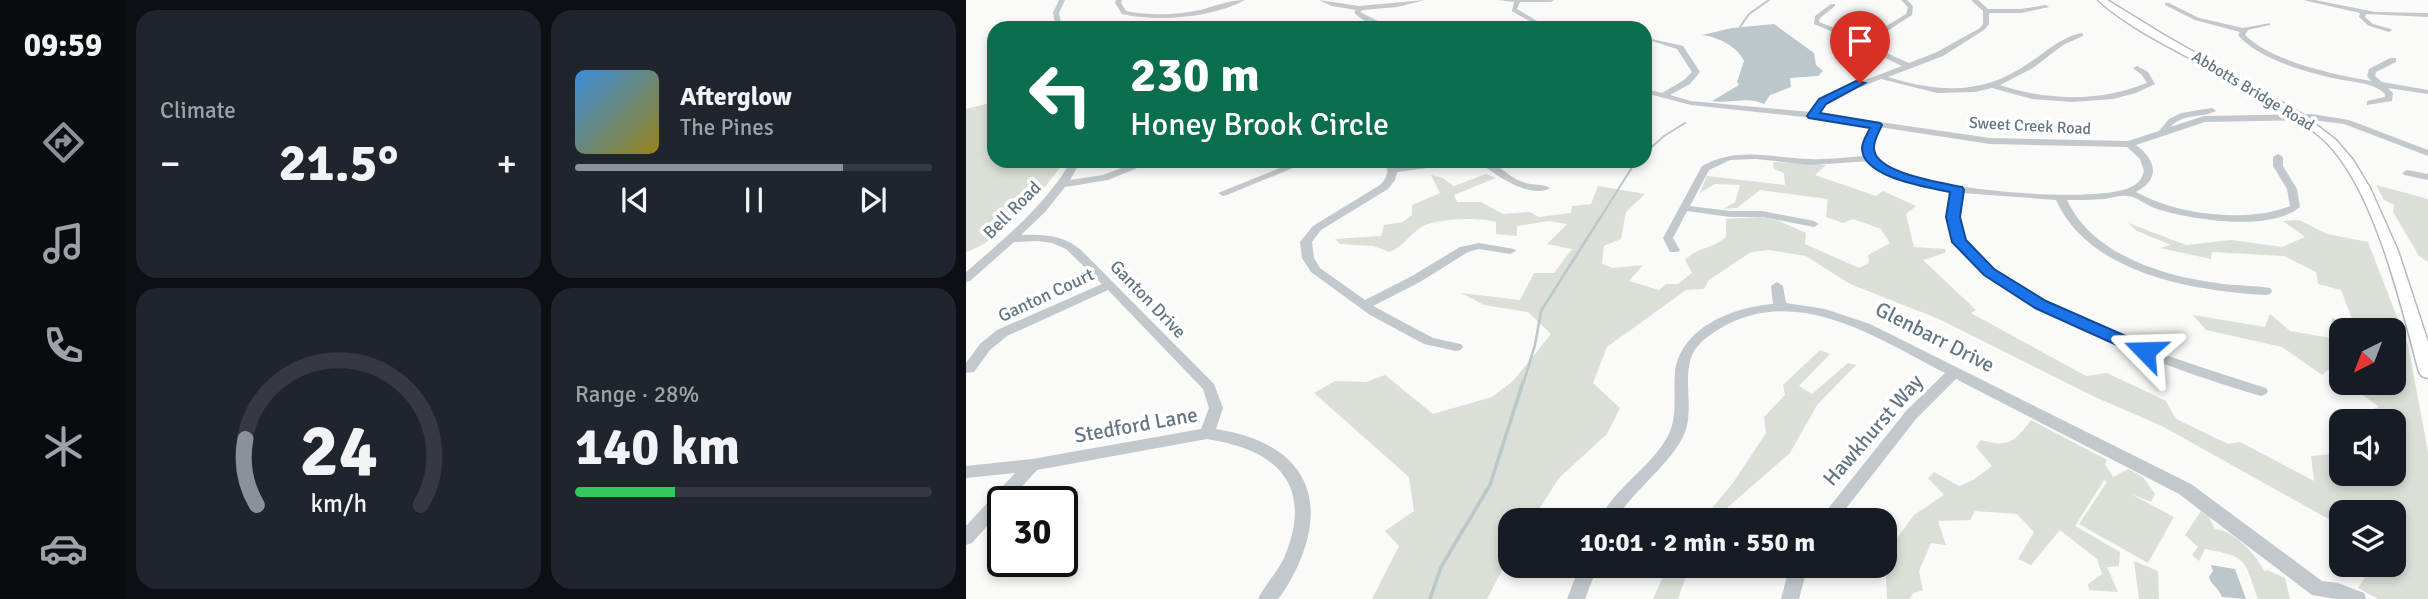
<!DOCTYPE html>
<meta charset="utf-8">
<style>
:root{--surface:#171b24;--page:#20242c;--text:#f1f3f6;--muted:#9ea1a6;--line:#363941;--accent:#8c9099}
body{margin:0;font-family:Signika,sans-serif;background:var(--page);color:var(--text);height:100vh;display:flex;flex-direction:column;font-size:26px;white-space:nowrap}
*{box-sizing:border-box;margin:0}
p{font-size:23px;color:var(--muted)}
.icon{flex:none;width:38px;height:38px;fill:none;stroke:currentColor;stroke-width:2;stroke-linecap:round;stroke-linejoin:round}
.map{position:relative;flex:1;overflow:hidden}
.drawer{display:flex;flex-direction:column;gap:10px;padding:10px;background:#0d0f14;width:840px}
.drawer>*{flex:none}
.top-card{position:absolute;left:21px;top:21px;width:665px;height:147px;border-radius:21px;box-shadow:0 4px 10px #0003;background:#0b6e4f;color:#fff;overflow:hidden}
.needle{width:46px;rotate:222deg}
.controls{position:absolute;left:1363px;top:318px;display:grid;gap:14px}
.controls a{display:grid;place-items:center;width:77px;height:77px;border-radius:14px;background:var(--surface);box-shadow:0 4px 10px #0003;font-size:35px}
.speed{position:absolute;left:21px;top:486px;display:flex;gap:14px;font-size:35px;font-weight:700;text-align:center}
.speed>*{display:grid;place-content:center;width:91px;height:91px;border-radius:50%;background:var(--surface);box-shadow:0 4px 10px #0003;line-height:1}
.speed .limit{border:4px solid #111;border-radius:10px;background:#fff;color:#111}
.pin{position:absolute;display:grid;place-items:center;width:60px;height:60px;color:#fff;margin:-72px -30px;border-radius:50% 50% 50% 0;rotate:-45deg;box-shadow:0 0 7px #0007}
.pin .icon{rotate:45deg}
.me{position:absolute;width:77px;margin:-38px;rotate:292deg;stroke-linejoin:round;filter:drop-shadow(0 0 5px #0008)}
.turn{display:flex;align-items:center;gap:24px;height:147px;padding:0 28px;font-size:32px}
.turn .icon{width:91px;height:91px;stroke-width:2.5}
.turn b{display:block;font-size:49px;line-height:60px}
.big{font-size:52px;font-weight:700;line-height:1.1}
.drawer .tile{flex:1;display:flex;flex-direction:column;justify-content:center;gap:10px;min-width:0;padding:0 24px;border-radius:21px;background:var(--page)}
.drawer .dial{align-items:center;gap:0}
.dial svg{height:182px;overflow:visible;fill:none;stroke:var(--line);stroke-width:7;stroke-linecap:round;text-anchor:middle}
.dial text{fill:var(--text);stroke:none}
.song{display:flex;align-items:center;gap:21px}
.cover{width:84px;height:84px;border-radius:10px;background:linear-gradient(135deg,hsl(210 70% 55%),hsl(50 70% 35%))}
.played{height:7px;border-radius:4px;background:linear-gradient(90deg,var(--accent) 75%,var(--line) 75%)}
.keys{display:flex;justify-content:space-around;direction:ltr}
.heat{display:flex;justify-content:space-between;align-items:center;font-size:38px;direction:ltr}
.charge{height:10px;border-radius:5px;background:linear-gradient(90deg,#34c759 28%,var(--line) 0)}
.drawer .tiles{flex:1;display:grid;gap:10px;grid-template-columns:repeat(2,1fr)}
.trip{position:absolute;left:532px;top:508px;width:399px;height:70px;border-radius:21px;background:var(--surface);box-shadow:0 4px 10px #0003;font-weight:700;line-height:70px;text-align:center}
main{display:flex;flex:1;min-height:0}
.tabs{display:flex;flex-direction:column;width:126px;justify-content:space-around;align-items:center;background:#090b0e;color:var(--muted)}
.tabs .icon{width:49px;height:49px}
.tabs .on{color:var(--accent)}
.tabs b{font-size:32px;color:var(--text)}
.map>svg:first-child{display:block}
.green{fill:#dadfd7}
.water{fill:#bbc7cb}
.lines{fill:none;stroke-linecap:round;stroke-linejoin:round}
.stream-far2{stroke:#bbc7cb;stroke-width:2}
.stream-far1{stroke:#bbc7cb;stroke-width:2.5}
.stream{stroke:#bbc7cb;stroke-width:3.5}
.major-casing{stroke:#b5babe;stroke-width:3}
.minor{fill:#c3c8cc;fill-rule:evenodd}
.major{fill:#fff;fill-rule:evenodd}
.route{fill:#1a73e8;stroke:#114b97;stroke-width:2}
.labels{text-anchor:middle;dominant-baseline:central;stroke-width:7;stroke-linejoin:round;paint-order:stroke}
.far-street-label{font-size:16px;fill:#657683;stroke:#fff}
.street-label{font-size:18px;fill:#657683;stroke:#fff}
.near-street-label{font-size:21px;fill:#657683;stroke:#fff}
</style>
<main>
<nav class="tabs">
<b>09:59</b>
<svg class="icon on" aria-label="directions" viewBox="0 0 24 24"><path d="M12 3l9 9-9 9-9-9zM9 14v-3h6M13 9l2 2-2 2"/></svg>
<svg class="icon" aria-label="music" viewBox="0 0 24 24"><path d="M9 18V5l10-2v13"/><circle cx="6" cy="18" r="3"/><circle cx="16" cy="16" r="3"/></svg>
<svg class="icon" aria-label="phone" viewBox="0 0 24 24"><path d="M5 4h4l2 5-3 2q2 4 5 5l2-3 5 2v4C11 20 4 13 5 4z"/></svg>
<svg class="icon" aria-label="climate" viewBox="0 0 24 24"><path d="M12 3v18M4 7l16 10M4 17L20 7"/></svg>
<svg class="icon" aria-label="car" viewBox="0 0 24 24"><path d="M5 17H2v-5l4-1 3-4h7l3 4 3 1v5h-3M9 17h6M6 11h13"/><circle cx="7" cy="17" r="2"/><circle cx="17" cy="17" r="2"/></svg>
</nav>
<section class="drawer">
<div class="tiles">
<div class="tile"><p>Climate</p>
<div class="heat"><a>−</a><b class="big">21.5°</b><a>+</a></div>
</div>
<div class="tile">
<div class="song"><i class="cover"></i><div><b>Afterglow</b><p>The Pines</p></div></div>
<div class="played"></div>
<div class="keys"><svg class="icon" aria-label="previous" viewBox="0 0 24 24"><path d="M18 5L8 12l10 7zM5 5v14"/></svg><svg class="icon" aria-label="pause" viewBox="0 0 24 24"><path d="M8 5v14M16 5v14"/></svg><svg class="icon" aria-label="next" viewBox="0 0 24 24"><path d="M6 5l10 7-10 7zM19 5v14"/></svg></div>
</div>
<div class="tile dial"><svg viewBox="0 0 100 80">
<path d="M14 69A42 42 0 1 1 86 69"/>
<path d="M14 69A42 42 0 0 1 9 40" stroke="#8c9099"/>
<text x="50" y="56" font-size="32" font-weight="700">24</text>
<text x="50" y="72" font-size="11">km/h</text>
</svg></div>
<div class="tile"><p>Range · 28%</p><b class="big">140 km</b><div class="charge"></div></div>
</div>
</section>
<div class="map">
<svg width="1462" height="599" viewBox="0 0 1462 599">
<rect width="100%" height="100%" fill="#fafaf8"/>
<path class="green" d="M28 102V161H99C75 193 39 239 0 252V109Z
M807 162 860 165 849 175 910 196 917 191 950 206 940 214 948 247 980 249 979 253 957 260 1010 310 1005 313 1120 376 1141 373 1200 401 1210 419 1262 444 1274 442 1348 481 1345 456 1375 453 1376 474H1428V422L1375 420 1413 407 1381 383H1428V331H1376L1375 379 1362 370 1356 375 1316 347 1240 330 1227 315 1299 327 1304 314 1324 331 1365 338 1366 318 1388 324 1375 290 1352 284 1350 272 1318 256 1246 252 1245 259 1194 248 1205 245 1171 231 1162 223 1220 245 1265 240 1316 247 1339 237 1317 221 1333 220 1361 234 1402 242 1442 345 1462 452V599H1412L1392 588 1407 565H1428V513H1376L1375 526 1196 426 1129 397 973 319 884 284 840 256 803 250 785 252 743 280 738 289 720 290 641 347 627 383 654 408 641 434 593 478 566 520H544V555L521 599H406L433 546 419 531 448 511 443 477 348 393 369 381 400 382 419 375 467 414 526 397 547 381 585 334 562 312 518 305 495 293 554 300 568 273H588L606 249 581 244 601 224 583 221 551 226V236L530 234V222C515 217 468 218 454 228 443 236 437 246 424 252L407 246 374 244 369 239 415 236 418 225 437 222 446 215V205L474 193 465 175 477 178 488 186 520 174 530 178 488 195 491 202H515L537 214 564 212 573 217 605 213 606 206 625 204 632 186 679 194 660 212 655 239 638 246 636 264 647 268 677 265 663 281 693 290 700 284H712L726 273 719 260C731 247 747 249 760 237V219L794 217 813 221 840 233 839 244 893 268 903 263 902 255 924 243 915 229 887 219 877 223 860 217 862 199 794 190 771 208 757 209 769 202 774 185 749 184 734 193 741 176 819 185 818 173 808 169Z
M1410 185 1462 199V262L1453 256 1427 212 1428 205 1418 200Z
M854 350 864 354 833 386 846 394 882 363 890 365 851 405 824 453 762 507 753 520H736L767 483 800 433 798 417 819 395 817 385Z
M1065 420 1141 460 1139 464 1147 477 1162 469 1177 477 1189 494 1185 502 1165 494 1208 517 1182 563 1113 524 1141 482 1138 480 1109 526 1154 552 1153 566 1141 567 1152 592 1123 590 1122 584 1136 574 1131 559 1094 530 1065 565 1052 559 1068 532 1051 514 1009 511 1004 520 972 521 980 545 965 543 953 571 957 590 948 593 943 599H921L919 554 948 515 978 495 962 478 968 472 993 486 1007 480 1026 466 1010 447 1015 440C1042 448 1049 442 1065 420Z
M1235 511 1243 517 1249 529C1268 530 1291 556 1299 572L1301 570 1319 578 1324 599H1292C1278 559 1282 557 1239 549L1233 561 1226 555 1232 547 1219 535Z
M1168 561 1192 571 1193 599H1173Z
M702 565H724L712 599H687Z"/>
<path class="water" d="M808 24 848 53 850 65 857 71 852 76 824 78 825 87 804 95 798 104C781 96 764 104 746 101L773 85 771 82 778 61C771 46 752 37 736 35L766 28Z
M1245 565 1269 569 1280 599 1256 597C1253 588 1245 585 1243 577L1247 571Z"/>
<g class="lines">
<path class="stream-far2" d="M774 27 783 14 803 0
M679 153 698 136 719 123
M633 220 670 161"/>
<path class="stream-far1" d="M557 384 569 345 575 311 634 218"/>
<path class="stream" d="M464 599 475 567 524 485 557 382"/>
<g class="major-casing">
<path id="major" d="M1132 0H1141L1198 35 1336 114 1370 140 1387 160 1404 188 1432 251 1462 342V378L1456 376 1453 372C1435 305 1409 190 1359 141 1330 114 1290 95 1255 75 1215 52 1166 31 1132 0Z"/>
</g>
<path class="minor" d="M93 0H99L93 13 96 28H90L87 13Z
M150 0H156L155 3 160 11C185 16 210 15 234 10 249 6 264 0 279 0 246 18 192 22 156 14L149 3Z
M353 0 393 6 459 0 431 7 397 10 394 12 426 28C414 28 395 22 388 12L390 10 366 6Z
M532 0H588L585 2H554L551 9 583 28H575L546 11 548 2Z
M935 0H941L947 6 946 15 909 39 916 51 943 63 971 52 1014 28 1017 24V11L1005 0H1012L1022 9H1055L1080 5 1083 7 1055 13H1023V24L1018 30 977 56 922 77C974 93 1017 95 1063 63 1081 51 1094 38 1115 33L1117 34V36L1097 45 1067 68 1034 85C1082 101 1133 102 1181 83L1176 75 1167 68 1171 66 1182 72 1189 84 1170 93 1147 99 1106 102 1066 99 1026 88 1009 92 971 93 915 79 868 98 859 104 852 113 1024 138 1162 141 1193 131 1203 119 1215 113 1239 109 1246 108 1250 111C1234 119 1220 112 1204 127L1238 116 1346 114 1383 120 1462 150V156L1378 124 1346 120 1239 122 1170 145C1190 160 1195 179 1170 192 1178 196 1186 200 1195 203 1230 216 1290 221 1324 206L1321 189 1307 166V157L1312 154 1317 157V166L1331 189 1334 207C1304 232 1226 220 1191 209 1181 206 1170 196 1161 196 1154 195 1146 198 1139 199 1126 200 1113 200 1101 200 1126 254 1196 276 1251 283 1268 286 1287 285 1304 288L1306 291 1304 294 1300 295C1228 291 1123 274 1090 200L996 193C993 207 989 227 998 240 1044 309 1221 363 1300 388L1302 391 1300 394 1295 396C1222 375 1019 307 987 238 979 224 983 207 986 191 957 187 925 181 904 161L845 165 790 159 764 160 743 170 724 206 764 211H796L848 221 853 224 848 227 796 217H764L721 211 707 238 714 250 712 252H704L697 238 736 166C771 146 806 158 844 159 862 160 881 157 899 156V144L905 126 847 118 725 105 679 93V89L696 93 718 80 726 72 711 49 686 41V39L717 46 734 72 724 84 704 95 725 101 845 112 853 100 862 94 936 66 911 54 902 40 872 34 848 24 849 16 865 4H869V6L854 18 853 22 876 31 904 36 940 14 942 7ZM913 127 1024 144 1161 147 1174 159 1178 171C1176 179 1173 183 1165 187 1129 205 958 189 922 167 916 164 911 158 908 152V140Z
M1337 0H1349L1409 12 1462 13V17L1400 14 1399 17 1407 24 1425 29 1426 30 1423 32 1403 26 1393 17 1394 13Z
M1199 3H1203L1233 18 1277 28 1304 23V25L1282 30 1279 35C1307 62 1367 74 1405 81L1401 76 1403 69 1424 58H1430V62L1410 72 1409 76 1416 82 1462 90V94L1422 88 1427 93 1426 101 1401 105V101L1419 97V94C1407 82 1389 83 1372 79 1342 73 1292 59 1272 35L1274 32 1229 20 1199 5Z
M296 22 299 24 298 25 278 28Z
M451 26H469L472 28H448Z
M105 161H115L104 180 137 175 174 161H188L142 180 99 187 79 212 55 235C78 234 97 235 115 250L248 384 257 408 250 429C322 440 364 482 336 556 330 571 322 586 312 599H292C299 584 311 573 318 558 349 486 311 449 241 439L71 470 42 502H37V508L6 543 0 545V526L49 473 0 478V466L66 459 235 429 243 408 237 389 142 290 41 336 24 350 8 372 0 373V363L14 344 31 330 136 284 100 249 86 243 72 241 48 242 4 281 0 282V272C39 238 79 206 105 161Z
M331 161H344L261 195 257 196 252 193Z
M419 161H429L431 167 471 161H497L492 164 431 172 429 180 422 189 355 230 346 242 348 258 354 268 399 300 446 276 494 247 513 243 548 249 550 251 544 254 513 249 502 252 454 282 407 306 467 338 495 344 497 347 495 350 490 351 458 344 404 315 345 272 336 258 334 242 347 226 414 185C422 177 423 171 419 161Z
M512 161C534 161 539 176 557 182 566 186 576 183 584 188 565 200 527 174 512 161Z
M1441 170 1462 174V180L1438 175 1436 173Z
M811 282 817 286 820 303 859 309 904 324 1225 484 1356 581 1372 583 1398 593 1400 599H1370L1346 595 1213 494 990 379 950 419 871 520H853L940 411 979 373C912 339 836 286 760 325 748 332 734 340 727 353 715 379 730 410 717 437 700 469 668 489 650 520H633C649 488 680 471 699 441 713 420 707 396 709 373 714 327 768 307 807 304L805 286Z
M614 565H632L619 599H601Z
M824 565H842L833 599H815Z"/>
<use href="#major" class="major"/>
</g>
<path class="route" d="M890 81 899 83 860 104 854 113 914 123 916 125C913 132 908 140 908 147 906 173 977 183 996 187L998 190 994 217 1000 240 1028 269 1080 301 1185 347 1187 351 1185 355H1173L1069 308 1018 275 986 242 980 217 984 192C962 187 896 178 896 148 896 142 901 134 904 128L843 118 841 116 853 99Z"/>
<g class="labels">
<g class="far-street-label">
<text transform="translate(1287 91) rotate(31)">Abbotts Bridge Road</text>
<text transform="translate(1064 126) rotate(3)">Sweet Creek Road</text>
</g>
<g class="street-label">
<text transform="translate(46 210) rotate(-45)">Bell Road</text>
<text transform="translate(80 295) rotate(-25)">Ganton Court</text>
<text transform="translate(182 299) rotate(46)">Ganton Drive</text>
</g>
<g class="near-street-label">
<text transform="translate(969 337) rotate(27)">Glenbarr Drive</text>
<text transform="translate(170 425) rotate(-10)">Stedford Lane</text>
<text transform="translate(907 430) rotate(-49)">Hawkhurst Way</text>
</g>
</g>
</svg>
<div class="controls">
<a><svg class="needle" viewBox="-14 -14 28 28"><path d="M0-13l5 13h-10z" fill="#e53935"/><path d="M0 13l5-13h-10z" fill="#9ea1a6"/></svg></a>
<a><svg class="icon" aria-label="sound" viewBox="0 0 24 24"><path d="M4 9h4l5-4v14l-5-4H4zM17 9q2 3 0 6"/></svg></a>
<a><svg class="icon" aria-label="layers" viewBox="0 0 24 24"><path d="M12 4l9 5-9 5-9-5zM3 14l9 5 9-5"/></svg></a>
</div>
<div class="speed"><div class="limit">30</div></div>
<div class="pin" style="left:894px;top:83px;background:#d93025"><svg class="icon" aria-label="arrive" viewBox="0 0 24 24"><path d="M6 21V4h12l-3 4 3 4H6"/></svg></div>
<svg class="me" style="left:1179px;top:351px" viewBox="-20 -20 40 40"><path d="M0-17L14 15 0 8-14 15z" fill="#1a73e8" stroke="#fff" stroke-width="4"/></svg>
<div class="trip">10:01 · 2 min · 550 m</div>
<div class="top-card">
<div class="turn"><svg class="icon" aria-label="left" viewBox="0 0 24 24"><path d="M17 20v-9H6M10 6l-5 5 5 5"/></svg><div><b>230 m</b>Honey Brook Circle</div></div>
</div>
</div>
</main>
